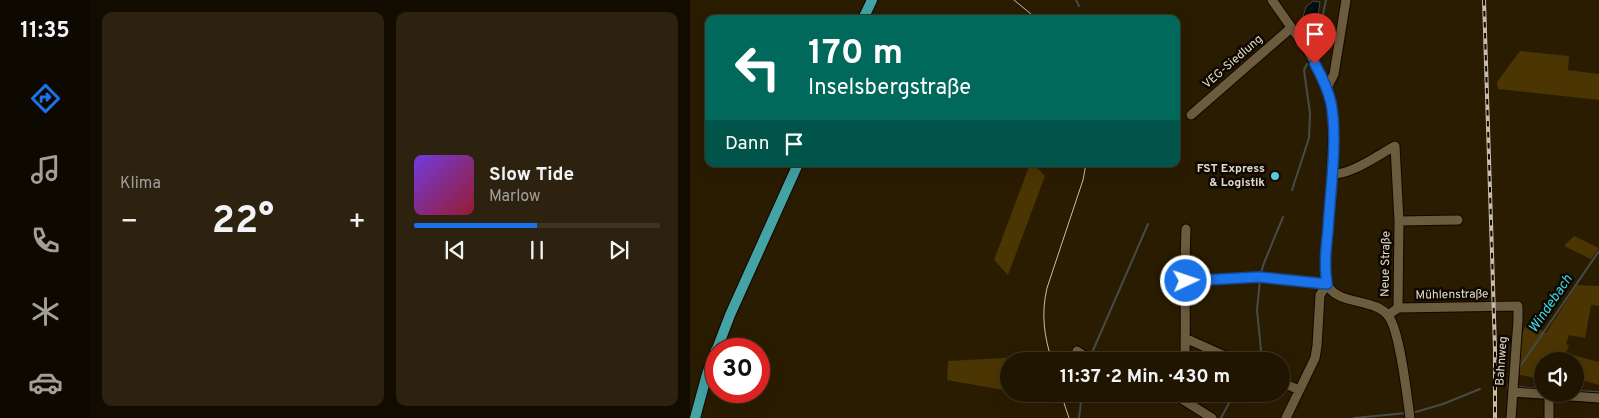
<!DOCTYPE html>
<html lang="de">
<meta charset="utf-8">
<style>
:root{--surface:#201500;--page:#2d220f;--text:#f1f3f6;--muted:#a29f99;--line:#3d3422;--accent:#1a73e8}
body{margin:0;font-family:Overpass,sans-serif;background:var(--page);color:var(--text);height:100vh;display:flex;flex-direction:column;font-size:19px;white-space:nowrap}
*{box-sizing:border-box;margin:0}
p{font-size:16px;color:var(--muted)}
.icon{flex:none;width:28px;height:28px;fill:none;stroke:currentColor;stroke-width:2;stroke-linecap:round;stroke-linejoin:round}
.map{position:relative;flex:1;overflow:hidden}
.panel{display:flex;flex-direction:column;gap:12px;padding:12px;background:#120c00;width:600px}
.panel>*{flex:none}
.banner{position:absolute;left:15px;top:15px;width:475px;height:152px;border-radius:10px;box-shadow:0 5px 20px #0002,0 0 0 1px var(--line);background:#00695c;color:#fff;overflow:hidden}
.controls{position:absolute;left:844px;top:352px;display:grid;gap:10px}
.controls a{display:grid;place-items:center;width:50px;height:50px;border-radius:50%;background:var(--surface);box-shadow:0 5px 20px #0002,0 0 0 1px var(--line);font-size:25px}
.speed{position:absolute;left:15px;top:338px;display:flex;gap:10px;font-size:25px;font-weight:700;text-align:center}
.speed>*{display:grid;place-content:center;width:65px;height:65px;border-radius:50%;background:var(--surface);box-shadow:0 5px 20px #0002,0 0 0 1px var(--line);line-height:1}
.speed .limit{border:8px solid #d22;background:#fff;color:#111}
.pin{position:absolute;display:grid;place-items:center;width:42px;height:42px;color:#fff;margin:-51px -21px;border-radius:50% 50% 50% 0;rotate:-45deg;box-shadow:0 0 5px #0007}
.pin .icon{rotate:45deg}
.me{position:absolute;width:55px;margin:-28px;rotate:87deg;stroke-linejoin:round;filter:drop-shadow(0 0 4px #0008)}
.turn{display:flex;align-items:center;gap:18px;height:105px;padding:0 20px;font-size:22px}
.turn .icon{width:65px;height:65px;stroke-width:2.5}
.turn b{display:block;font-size:35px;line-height:42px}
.then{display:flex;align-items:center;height:48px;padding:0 20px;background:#0003;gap:10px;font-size:19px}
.big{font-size:38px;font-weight:700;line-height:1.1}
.panel .tile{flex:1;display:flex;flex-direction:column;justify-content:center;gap:8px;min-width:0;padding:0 18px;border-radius:10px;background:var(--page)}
.song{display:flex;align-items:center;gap:15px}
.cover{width:60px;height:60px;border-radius:8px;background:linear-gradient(135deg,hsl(260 70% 55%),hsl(350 70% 35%))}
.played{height:5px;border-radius:2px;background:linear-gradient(90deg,var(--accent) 50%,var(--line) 50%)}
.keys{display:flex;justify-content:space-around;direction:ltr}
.heat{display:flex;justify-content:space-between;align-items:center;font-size:28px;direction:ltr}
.panel .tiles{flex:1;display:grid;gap:12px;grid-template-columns:repeat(2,1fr)}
.trip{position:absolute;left:310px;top:352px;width:290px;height:50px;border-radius:25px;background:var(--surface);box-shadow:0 5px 20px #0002,0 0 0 1px var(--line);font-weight:700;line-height:50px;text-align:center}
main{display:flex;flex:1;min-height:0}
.dock{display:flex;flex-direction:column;width:90px;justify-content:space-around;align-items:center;background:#0d0800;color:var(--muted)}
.dock .icon{width:35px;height:35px}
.dock .selected{color:var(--accent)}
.dock b{font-size:22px;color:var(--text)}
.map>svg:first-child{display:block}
.green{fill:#4b3503}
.water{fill:#030e10;stroke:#464b48}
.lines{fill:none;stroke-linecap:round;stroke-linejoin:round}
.stream{stroke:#464b48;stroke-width:2}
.minor-casing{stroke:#120600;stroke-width:11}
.major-casing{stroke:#120600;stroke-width:12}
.minor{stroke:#6b5c3e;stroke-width:9}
.major{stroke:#43a3a5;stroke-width:10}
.tram{stroke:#c7bdaa;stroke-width:1}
.rail-casing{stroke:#c7bdaa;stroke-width:4}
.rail{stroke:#0e0801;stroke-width:2;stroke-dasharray:5.5;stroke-linecap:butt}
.route-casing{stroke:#114b97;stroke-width:12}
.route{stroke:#1a73e8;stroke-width:9}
.poi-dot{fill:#54cadc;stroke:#0e0801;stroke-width:2}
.labels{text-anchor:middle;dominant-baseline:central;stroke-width:5;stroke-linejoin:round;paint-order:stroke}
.street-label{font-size:12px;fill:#e3dac9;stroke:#0e0801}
.poi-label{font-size:12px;font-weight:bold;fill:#e3dac9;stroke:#0e0801;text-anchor:end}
.water-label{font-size:14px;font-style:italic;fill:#3bd6eb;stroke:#0e0801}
</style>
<main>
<nav class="dock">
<b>11:35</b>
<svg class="icon selected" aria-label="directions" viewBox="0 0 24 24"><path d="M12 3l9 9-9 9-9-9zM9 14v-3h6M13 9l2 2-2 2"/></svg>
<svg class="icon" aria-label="music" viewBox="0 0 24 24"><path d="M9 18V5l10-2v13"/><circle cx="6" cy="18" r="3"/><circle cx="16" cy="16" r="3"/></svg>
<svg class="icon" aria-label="phone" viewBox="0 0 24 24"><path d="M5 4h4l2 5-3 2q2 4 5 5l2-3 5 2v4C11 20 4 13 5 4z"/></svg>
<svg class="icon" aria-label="climate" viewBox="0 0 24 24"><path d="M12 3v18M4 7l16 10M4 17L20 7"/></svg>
<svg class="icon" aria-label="car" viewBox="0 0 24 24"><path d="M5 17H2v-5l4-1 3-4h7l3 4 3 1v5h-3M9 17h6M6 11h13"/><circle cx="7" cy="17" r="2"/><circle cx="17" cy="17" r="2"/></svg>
</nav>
<section class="panel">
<div class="tiles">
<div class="tile"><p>Klima</p>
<div class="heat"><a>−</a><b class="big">22°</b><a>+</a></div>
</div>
<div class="tile">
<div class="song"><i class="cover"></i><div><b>Slow Tide</b><p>Marlow</p></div></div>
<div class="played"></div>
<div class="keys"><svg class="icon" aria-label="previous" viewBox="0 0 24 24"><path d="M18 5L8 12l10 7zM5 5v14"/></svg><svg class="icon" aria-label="pause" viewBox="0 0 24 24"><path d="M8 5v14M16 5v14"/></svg><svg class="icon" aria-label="next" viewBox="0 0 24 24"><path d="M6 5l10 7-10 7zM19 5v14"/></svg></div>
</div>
</div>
</section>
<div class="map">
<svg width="909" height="418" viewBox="0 0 909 418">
<rect width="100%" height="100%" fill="#2a1c00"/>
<path class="green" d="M830 51 879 56 878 70 909 74V100L808 89 807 82Z
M340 164H344L355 176 318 275 304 260Z
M884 236 909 248 901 259 874 246Z
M887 285 909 286V306L901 305 895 338 879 335 876 344 879 345 876 353 909 362V385L885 378V361H852V379L830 375C826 361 829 334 838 322L856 333Z
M350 356 352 361H319V391L257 380 258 361Z"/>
<path class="water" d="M623 1 630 2 627 23 623 25 617 22 613 17 616 7Z"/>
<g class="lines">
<path class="stream" d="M386 0 389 6
M625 52 636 0
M602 190 619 138 620 113 614 70 617 64
M571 273 574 263 593 217
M401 355 458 224
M567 361 571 350 567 310 570 280
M829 368 909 251
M829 387 852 389
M818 388 819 382
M885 391 909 392
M722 413 753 404 790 389
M389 418 392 394
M531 418 544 394
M664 418 717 413"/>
<g class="minor-casing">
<path id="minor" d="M582 0 620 54 637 88 641 104 643 119 642 174 635 264C636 271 635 280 639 287 649 305 687 298 699 317 710 333 717 395 720 418
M637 88 644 74 656 0
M501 115 601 28
M642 174C661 175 688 155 705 146L709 221 708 308
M709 221 768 220
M496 281 569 277 637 284
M698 315 708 308 828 306V320L821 418
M495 338 546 361
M387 351 398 358 411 361
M492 361 495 354C496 312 494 270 496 229
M591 382 609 390
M823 392 909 398
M488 394 490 398 522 418
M596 418 625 358 627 346 630 295 637 284
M859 418V395"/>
</g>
<g class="major-casing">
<path id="major" d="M173 19 182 0
M27 349 40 315 108 164
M5 418 17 374 26 350"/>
</g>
<use href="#minor" class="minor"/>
<use href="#major" class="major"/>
<path class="tram" d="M324 0 347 19
M362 361C354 336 351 314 357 288L393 180 396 164
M371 394 379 418"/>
<g class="rail-casing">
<path id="rail" d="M794 0 805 349V418"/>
</g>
<use href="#rail" class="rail"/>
</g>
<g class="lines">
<g class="route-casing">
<path id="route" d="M496 281 569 277 637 284C634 266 636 248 638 230 640 193 648 139 641 103 638 89 632 77 625 64"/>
</g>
<use href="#route" class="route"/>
</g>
<circle class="poi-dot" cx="585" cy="176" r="5"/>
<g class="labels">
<g class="street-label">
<text transform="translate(543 62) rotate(-41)">VEG-Siedlung</text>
<text transform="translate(696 264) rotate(-89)">Neue Straße</text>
<text transform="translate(762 295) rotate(-1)">Mühlenstraße</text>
<text transform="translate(812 361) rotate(-86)">Bahnweg</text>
</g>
<g class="poi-label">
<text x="575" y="169">FST Express<tspan x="575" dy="14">&amp; Logistik</tspan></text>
</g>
<g class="water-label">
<text transform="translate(861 304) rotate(-56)">Windebach</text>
</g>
</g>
</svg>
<div class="controls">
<a><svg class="icon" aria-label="sound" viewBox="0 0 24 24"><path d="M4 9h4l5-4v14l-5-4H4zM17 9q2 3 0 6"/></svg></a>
</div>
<div class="speed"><div class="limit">30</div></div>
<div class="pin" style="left:625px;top:64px;background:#d93025"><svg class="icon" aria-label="arrive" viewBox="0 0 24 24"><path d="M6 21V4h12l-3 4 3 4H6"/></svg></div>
<svg class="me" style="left:496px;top:281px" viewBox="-20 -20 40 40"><circle r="17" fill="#1a73e8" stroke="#fff" stroke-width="3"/><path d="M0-11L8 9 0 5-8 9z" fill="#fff"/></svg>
<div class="trip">11:37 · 2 Min. · 430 m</div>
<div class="banner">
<div class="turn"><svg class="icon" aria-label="left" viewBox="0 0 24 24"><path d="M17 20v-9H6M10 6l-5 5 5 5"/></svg><div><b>170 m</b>Inselsbergstraße</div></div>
<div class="then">Dann<svg class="icon" aria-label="arrive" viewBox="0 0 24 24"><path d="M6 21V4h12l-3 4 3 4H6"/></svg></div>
</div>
</div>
</main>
